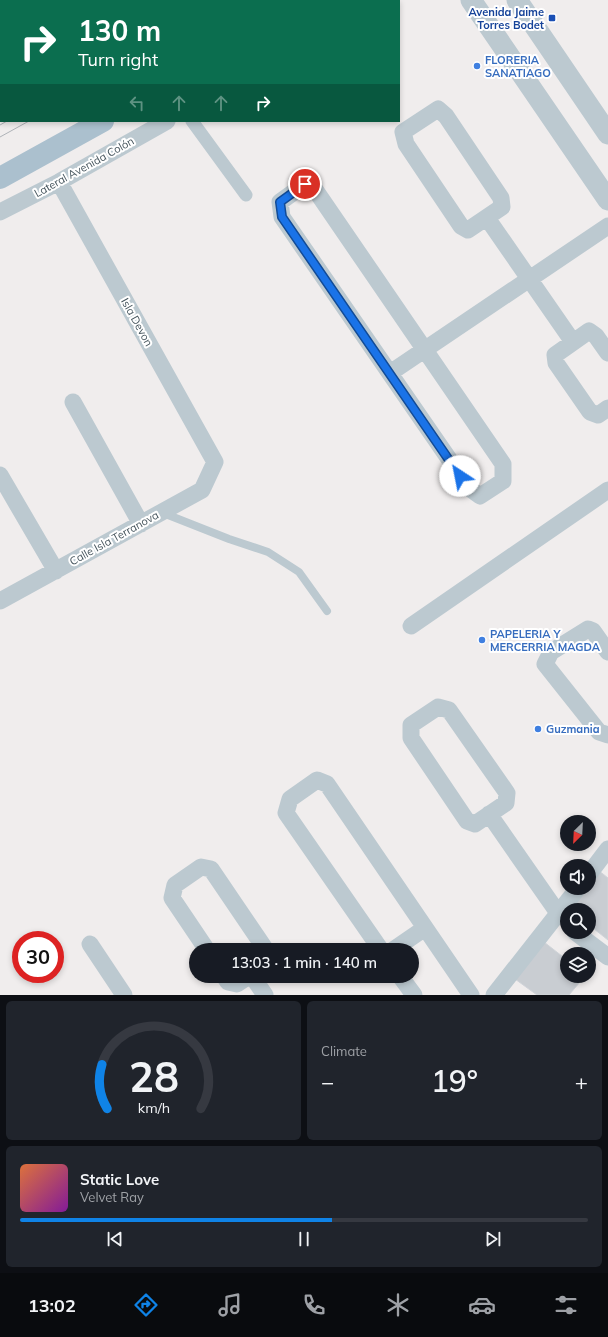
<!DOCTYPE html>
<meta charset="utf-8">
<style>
:root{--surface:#171b24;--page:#20242c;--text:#f1f3f6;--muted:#9ea1a6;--line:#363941;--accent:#0f83e7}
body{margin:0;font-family:Mulish,sans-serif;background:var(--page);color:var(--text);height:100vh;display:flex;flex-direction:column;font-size:15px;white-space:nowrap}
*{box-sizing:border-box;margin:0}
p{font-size:13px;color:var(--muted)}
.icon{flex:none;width:22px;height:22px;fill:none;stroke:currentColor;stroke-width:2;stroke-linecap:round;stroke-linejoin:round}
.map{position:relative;height:995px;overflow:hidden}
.details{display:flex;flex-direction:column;gap:6px;padding:6px;background:#0d0f14;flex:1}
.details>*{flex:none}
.top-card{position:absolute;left:0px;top:0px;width:400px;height:122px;box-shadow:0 2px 6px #0003;background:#0b6e4f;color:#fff;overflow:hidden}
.needle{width:26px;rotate:204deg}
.fabs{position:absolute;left:560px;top:815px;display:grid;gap:8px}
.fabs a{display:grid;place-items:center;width:36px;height:36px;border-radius:50%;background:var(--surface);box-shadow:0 2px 6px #0003;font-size:20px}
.speed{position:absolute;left:12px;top:931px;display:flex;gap:8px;font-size:20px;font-weight:700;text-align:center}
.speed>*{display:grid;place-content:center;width:52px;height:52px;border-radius:50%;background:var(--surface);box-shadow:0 2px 6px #0003;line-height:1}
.speed .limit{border:6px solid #d22;background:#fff;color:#111}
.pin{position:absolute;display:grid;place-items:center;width:34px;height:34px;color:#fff;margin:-17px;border:2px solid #fff;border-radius:50%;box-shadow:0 1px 4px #0007}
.me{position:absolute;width:44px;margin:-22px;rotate:326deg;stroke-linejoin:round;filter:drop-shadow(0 0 3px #0008)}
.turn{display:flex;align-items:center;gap:14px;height:84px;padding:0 12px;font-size:18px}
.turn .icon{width:52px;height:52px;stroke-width:2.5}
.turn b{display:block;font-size:28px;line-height:34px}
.lanes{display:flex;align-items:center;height:38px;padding:0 12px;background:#0003;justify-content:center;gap:20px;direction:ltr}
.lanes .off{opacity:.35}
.big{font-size:30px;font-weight:600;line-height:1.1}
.details .tile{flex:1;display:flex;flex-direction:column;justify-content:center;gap:6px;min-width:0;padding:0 14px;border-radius:6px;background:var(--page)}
.details .dial{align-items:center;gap:0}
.dial svg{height:104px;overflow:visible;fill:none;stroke:var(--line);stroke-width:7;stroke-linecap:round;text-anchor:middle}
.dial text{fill:var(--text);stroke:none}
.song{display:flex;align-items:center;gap:12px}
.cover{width:48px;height:48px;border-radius:6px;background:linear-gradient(135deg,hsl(20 70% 55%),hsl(290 70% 35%))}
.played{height:4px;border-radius:2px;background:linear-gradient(90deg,var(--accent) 55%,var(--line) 55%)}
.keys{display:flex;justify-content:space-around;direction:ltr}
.heat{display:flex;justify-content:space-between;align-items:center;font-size:22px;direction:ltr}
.details .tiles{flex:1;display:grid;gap:6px;grid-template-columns:1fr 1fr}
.tile:last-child{grid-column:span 2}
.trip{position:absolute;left:189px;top:943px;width:230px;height:40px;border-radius:20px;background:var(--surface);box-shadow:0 2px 6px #0003;font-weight:600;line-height:40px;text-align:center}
.menu{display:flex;height:64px;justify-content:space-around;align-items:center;background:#090b0e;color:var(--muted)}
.menu .icon{width:28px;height:28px}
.menu .on{color:var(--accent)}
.menu b{font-size:18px;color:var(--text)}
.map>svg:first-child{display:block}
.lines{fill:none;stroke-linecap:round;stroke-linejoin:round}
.stream{stroke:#82e4f0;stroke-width:5}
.building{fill:#c9cdd2;stroke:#d0d4d9}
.service{stroke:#bcc9d0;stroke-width:8}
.pedestrian{stroke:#bcc9d0;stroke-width:13}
.minor{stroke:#bcc9d0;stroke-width:17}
.tertiary{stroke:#bcc9d0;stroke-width:21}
.primary{stroke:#abc0ce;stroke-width:22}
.tram{stroke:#afb3b8;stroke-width:1}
.route-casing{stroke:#114b97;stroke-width:10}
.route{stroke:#1a73e8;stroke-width:7}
.transit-dot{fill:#1a4fb4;stroke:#fff;stroke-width:1.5}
.shop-dot{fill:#3f7fe0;stroke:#fff;stroke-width:1.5}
.labels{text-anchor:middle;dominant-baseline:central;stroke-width:4;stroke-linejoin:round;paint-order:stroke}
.transit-label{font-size:11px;font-weight:bold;fill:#164399;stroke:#fff;text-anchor:end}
.shop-label{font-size:11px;font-weight:bold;fill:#366cbe;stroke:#fff;text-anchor:start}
.street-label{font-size:11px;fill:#44535b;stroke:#fff}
</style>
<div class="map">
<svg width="608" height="995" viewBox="0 0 608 995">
<rect width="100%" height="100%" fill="#f0eded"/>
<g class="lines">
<path class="stream" d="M81 1 83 0
M0 43H1"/>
</g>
<path class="building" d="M202 0H277L200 1Z
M598 870 608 878V940L589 925V910H570L583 888H589V881Z
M544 942 567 960V976H585L569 995H537L515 979Z"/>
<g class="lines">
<path class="service" d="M163 513 229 539 268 552 299 572 327 611"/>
<path class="pedestrian" d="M192 121 246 195"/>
<path class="minor" d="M383 1 385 0
M438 109 446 116 501 198 502 207 468 230 461 226 406 144 403 132Z
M305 184 316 191 503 464V481L480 496 469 488 282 217 280 202Z
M0 212 59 182 167 121
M487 218 573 342
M608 353 596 336 589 331 555 355 556 363 590 412 598 415 608 408
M390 373 608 226
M73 402 141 524
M0 475 56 571
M0 601 202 490 215 462 59 182
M411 626 608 490
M608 652 593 631 588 629 551 652 545 664 599 732 608 735
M438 707 449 710 507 793 506 803 475 824 467 821 411 738V725Z
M489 814 558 913
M589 874 608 849
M575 932 608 957
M90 944 124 995
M207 950 172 898 175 885 201 867 211 869 266 950
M381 950 286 813 290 799 317 780 327 784 471 995
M393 950 425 928
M224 976 228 982 237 984 249 976
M252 976 265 995
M400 976 414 995
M494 995 578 888"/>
<path class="tertiary" d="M471 0 608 200
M517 0 608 134"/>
<path class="primary" d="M153 1 154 0
M320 1 322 0
M0 84H1
M0 178 103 121"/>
<path class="tram" d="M229 1 231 0
M249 1 251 0
M0 125 7 121
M0 137 29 121"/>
</g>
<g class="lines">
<g class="route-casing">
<path id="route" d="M305 184 280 202 282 217 460 476"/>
</g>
<use href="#route" class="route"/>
</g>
<rect class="transit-dot" x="548" y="14" width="8" height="8" rx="2"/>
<g class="shop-dot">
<circle cx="477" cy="66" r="4"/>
<circle cx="482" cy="640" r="4"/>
<circle cx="538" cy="729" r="4"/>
</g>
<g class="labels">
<g class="transit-label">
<text x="544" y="12">Avenida Jaime<tspan x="544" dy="13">Torres Bodet</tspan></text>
</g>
<g class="shop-label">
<text x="485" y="60">FLORERIA<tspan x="485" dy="13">SANATIAGO</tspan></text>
<text x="490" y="634">PAPELERIA Y<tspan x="490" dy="13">MERCERRIA MAGDA</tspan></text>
<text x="546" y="729">Guzmania</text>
</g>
<g class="street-label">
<text transform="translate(84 167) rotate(-29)">Lateral Avenida Colón</text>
<text transform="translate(137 322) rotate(61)">Isla Devon</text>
<text transform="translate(114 538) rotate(-29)">Calle Isla Terranova</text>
</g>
</g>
</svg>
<div class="fabs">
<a><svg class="needle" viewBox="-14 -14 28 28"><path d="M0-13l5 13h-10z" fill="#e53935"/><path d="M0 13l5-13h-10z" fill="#9ea1a6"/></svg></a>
<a><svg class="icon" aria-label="sound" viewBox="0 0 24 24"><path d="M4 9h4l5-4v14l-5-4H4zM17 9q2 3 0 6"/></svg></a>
<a><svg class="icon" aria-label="search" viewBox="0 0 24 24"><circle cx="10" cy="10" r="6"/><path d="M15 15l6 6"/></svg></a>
<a><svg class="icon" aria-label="layers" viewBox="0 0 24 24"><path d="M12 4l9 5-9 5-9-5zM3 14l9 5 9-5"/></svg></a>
</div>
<div class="speed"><div class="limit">30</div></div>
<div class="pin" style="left:305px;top:184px;background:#d93025"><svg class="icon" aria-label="arrive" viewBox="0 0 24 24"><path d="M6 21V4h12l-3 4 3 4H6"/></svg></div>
<svg class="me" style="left:460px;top:476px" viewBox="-20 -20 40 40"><circle r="19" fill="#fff"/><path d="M0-13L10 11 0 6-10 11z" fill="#1a73e8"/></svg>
<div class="trip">13:03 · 1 min · 140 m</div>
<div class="top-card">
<div class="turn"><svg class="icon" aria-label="right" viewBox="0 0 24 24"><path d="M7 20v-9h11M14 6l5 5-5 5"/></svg><div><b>130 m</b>Turn right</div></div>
<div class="lanes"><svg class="icon off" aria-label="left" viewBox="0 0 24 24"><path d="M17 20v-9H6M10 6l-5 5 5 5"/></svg><svg class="icon off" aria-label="ahead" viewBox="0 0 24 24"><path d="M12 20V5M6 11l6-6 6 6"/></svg><svg class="icon off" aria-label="ahead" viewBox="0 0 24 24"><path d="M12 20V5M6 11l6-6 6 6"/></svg><svg class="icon" aria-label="right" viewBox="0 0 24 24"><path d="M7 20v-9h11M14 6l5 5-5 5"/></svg></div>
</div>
</div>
<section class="details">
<div class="tiles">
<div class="tile dial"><svg viewBox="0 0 100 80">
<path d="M14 69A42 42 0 1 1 86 69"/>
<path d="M14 69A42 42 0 0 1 10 35" stroke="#0f83e7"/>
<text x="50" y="56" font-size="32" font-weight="700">28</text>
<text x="50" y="72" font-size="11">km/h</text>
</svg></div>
<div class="tile"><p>Climate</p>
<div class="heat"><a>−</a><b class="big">19°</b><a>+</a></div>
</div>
<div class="tile">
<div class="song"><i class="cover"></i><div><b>Static Love</b><p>Velvet Ray</p></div></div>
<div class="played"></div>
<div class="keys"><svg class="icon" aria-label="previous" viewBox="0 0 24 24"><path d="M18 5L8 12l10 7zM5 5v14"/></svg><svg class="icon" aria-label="pause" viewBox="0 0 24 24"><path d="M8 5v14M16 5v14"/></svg><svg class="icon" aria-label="next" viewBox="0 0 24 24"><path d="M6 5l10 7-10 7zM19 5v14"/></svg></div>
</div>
</div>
</section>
<nav class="menu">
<b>13:02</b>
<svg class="icon on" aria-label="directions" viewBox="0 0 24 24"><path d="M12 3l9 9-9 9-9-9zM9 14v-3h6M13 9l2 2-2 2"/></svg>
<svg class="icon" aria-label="music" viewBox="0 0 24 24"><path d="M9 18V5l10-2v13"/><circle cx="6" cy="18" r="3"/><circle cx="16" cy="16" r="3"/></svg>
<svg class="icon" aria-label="phone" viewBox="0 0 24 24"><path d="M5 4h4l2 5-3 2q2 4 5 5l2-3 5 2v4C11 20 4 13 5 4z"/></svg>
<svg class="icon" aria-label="climate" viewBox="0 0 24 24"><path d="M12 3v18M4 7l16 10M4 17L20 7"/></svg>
<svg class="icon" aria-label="car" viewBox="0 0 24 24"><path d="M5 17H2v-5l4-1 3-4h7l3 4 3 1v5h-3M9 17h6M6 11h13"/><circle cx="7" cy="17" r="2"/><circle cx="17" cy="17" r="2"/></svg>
<svg class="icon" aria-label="filters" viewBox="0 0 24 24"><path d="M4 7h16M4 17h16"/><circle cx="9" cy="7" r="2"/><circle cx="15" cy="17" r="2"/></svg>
</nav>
